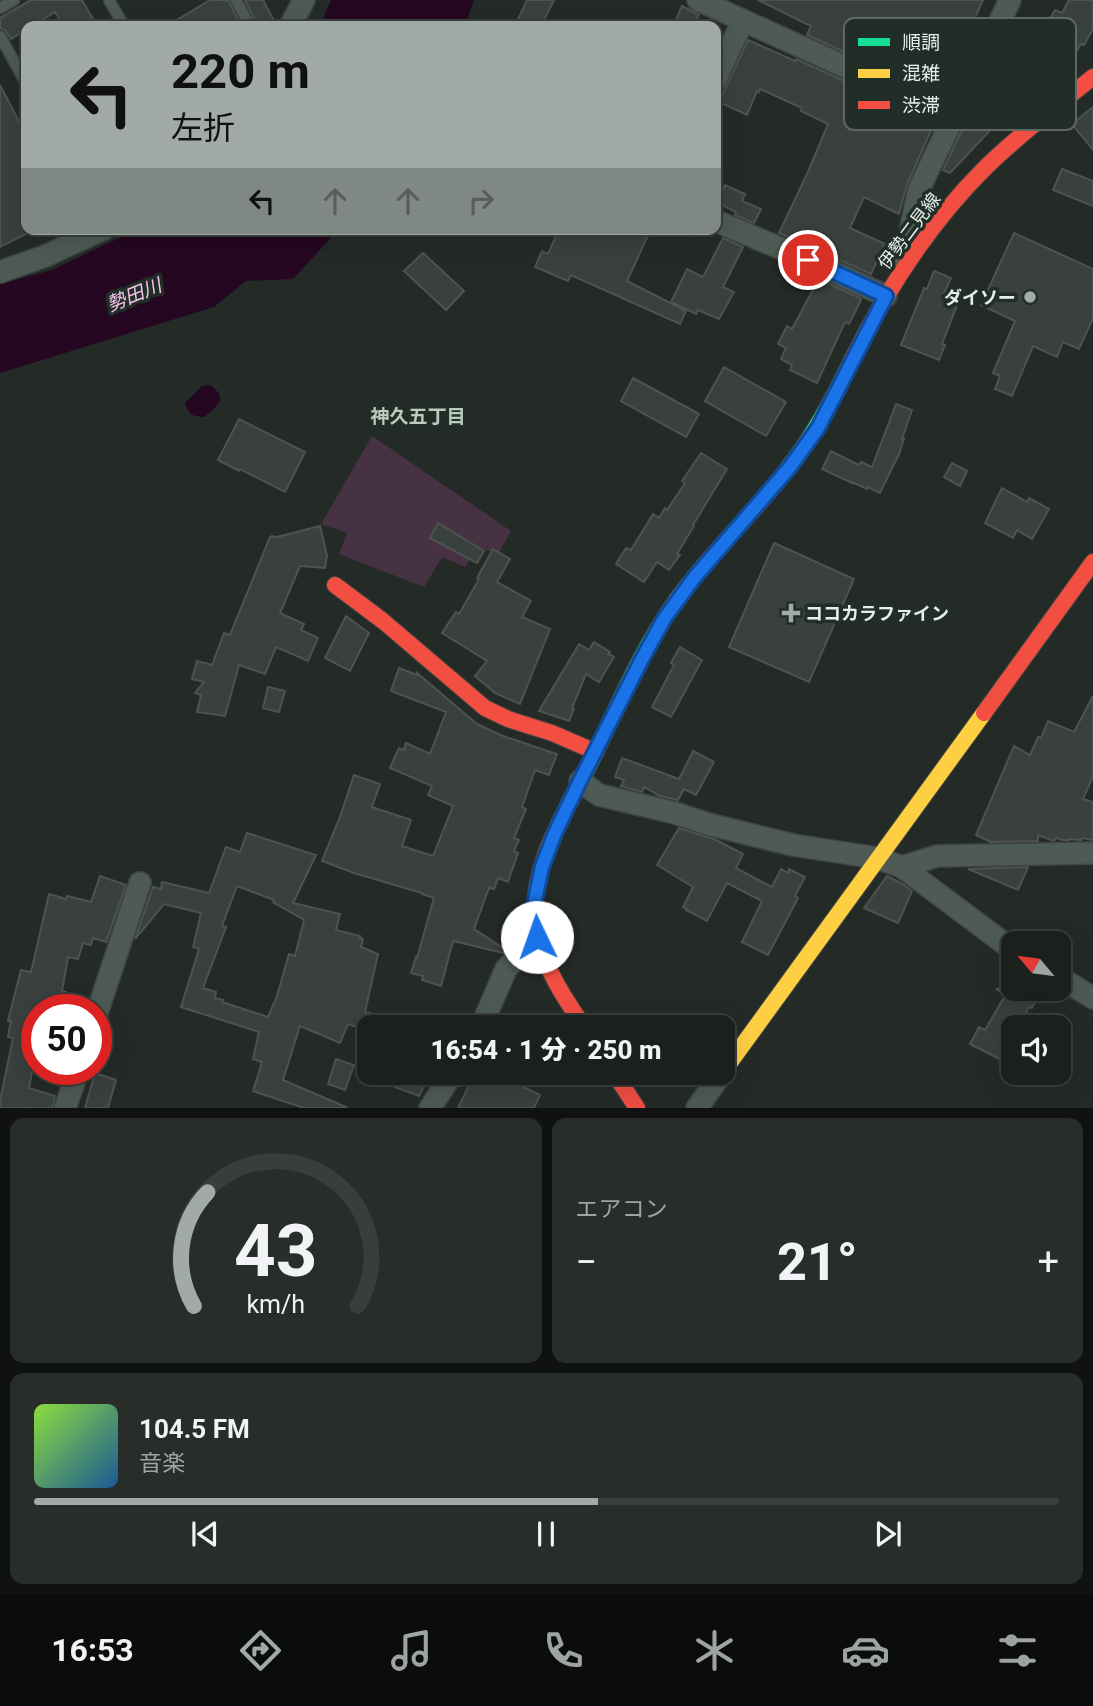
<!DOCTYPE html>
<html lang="ja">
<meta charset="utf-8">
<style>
:root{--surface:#1b201d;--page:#282d2a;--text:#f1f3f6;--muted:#a0a3a4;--line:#393e3b;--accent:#a1aaa5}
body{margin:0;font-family:Roboto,"Noto Sans JP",sans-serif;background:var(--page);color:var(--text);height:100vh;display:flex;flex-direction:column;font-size:26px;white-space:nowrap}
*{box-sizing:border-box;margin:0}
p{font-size:23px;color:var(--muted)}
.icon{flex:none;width:38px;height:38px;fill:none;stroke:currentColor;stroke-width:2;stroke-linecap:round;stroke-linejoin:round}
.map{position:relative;height:1108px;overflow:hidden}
.sheet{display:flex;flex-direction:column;gap:10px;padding:10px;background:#0f1210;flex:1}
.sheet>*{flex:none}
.hud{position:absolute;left:21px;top:21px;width:700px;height:214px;border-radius:14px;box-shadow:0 7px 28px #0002,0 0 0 2px var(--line);background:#a1aaa5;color:#111;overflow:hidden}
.needle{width:46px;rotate:299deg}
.controls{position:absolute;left:1001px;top:931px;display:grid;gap:14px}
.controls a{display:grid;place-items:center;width:70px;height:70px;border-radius:14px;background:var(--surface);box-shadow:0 7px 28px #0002,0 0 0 2px var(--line);font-size:35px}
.speed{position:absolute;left:21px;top:994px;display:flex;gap:14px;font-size:35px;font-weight:700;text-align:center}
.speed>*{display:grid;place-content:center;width:91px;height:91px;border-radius:50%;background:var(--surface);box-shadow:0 7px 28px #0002,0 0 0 2px var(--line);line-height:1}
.speed .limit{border:10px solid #d22;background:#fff;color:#111}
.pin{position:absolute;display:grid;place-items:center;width:60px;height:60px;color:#fff;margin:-30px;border:4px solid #fff;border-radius:50%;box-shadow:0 2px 7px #0007}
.me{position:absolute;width:77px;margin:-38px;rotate:357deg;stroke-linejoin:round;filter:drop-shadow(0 0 5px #0008)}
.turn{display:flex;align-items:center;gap:24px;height:147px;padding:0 35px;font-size:32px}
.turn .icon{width:91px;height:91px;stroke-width:2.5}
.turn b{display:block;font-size:49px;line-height:60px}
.lanes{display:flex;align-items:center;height:66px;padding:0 35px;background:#0003;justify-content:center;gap:35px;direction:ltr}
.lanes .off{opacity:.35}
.big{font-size:52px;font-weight:800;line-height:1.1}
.sheet .tile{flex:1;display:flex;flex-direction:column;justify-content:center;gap:10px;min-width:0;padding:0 24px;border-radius:14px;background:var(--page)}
.sheet .dial{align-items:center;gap:0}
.dial svg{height:182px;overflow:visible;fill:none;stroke:var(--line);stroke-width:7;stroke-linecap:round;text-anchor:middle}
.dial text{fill:var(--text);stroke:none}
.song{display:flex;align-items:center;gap:21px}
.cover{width:84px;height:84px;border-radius:10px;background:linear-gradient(135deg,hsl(90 70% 55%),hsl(210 70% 35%))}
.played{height:7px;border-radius:4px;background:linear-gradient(90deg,var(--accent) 55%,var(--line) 55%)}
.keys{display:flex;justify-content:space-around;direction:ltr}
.heat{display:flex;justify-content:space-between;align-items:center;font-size:38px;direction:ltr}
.sheet .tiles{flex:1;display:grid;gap:10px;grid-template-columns:1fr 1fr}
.tile:last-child{grid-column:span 2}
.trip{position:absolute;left:357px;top:1015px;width:378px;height:70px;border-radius:14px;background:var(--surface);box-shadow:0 7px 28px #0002,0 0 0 2px var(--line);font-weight:800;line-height:70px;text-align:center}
.menu{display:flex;height:112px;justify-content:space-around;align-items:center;background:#0b0d0c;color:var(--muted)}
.menu .icon{width:49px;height:49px}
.menu .on{color:var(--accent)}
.menu b{font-size:32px;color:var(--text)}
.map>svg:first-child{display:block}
.green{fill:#473244}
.water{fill:#250721}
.building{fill:#3a403d;stroke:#4d5350;stroke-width:2;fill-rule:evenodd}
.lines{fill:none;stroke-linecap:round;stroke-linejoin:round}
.lane-casing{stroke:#404542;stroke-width:13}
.street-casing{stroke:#404542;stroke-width:24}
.fast-casing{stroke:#404542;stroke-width:18}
.slow-casing{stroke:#404542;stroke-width:18}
.jam-casing{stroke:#404542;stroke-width:18}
.lane{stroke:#4d5b54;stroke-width:10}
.street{stroke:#4d5b54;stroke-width:21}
.fast{stroke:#16e098;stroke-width:16}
.slow{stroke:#ffcf43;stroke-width:16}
.jam{stroke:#f24e42;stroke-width:16}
.route-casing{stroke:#114b97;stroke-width:18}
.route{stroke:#1a73e8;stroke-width:12}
.poi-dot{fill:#a1aaa5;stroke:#212e27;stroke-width:2.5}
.labels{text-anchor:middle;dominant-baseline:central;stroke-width:7;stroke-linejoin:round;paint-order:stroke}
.street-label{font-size:18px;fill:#e5eee9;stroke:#212e27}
.poi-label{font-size:18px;font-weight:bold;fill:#e5eee9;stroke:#212e27;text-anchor:end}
.water-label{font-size:19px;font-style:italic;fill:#f9c3ee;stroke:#212e27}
.neighbourhood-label{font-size:19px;font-weight:bold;fill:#bacac1;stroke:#212e27}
.key{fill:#212e27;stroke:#5c6861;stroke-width:2}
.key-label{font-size:19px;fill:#e5eee9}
</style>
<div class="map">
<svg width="1093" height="1108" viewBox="0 0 1093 1108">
<rect width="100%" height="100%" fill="#242b27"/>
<path class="green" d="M372 436 511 531 499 553 477 548 465 567 442 557 424 587 339 554 347 533 321 524Z"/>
<path class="water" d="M331 0H474L465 26H320Z
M138 229H339L293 279 246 281 214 307 0 373V284L52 270Z
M210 385 219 393 220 400 214 409 204 417C193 417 188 414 185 403L202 386Z"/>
<path class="building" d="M31 0H82L97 26H64L55 12 32 26H26V29L11 39 5 30 0 28V18Z
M210 0H228L241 26H167Z
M245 0H263L277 26H258Z
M527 0H554L541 26H515Z
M758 0H983L974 20 978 22 946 98 910 82 915 72 882 56 877 67 807 35 811 26Z
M1069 0H1093V29L1084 45 1081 44 1066 67 1048 56 1025 100 1021 98 1014 109 1011 107 1000 119 996 127 994 126 950 173 943 170 979 94 992 70 1010 43 1008 41 1019 19 1043 31 1055 10 1062 13Z
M682 6 699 15 693 26H673Z
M748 40 795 61 796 59 935 122 907 184 899 214 864 197 850 228 885 244 871 274 779 233 808 172 828 124 801 111 802 108 760 89 759 92 757 91 747 115 719 102Z
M0 85 26 135V234L0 247Z
M1093 107V150L1072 124Z
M1062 169 1093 181V206L1053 190Z
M716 184 724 188 725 185 745 194 742 201 761 209 754 223 735 215 736 212 716 202Z
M559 229H651L627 281 686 311 680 324 571 275 568 281 535 267 542 251 548 254Z
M1014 233 1093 269V318L1079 349 1063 342 1057 357 1033 346 1012 396 995 389 1000 376 993 373 1015 321 981 305Z
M723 238 743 247 723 287 734 292 719 319 698 310 696 314 671 302 687 269 703 277Z
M423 253 464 291 446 310 404 271Z
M934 271 951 278 943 296 958 303 942 344 945 345 939 360 901 345 924 288 927 289Z
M823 281 860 298 861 300 849 324 845 322 817 383 790 370 792 365 781 359 786 348 778 344 787 326 792 329 815 286 818 288Z
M724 367 786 402 766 436 705 401Z
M633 378 699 414 686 437 621 401Z
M896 404 912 410 902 439H904L899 454 880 493 868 487 867 489 852 482V483L822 469 831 451 859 465 861 462 872 467Z
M239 419 305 452 285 492 240 469 239 471 218 460Z
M701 453 727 469 693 525 694 526 677 554 680 555 669 570 657 562 644 582 616 564 626 548 631 550 653 514 659 518 665 508 667 510 685 483 682 481Z
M952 463 967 471 960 486 944 477Z
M1002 488 1027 502 1029 498 1049 509 1032 539 1017 530 1013 538 985 523Z
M438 523 484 551 477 563 430 538Z
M320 526 327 556 325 568 300 566 280 613 304 624 301 630 318 638 308 661 276 647 265 674 239 665 225 716 197 712 201 695 195 693 204 682 192 679 197 661 212 665 224 633 230 635 270 537 272 536 277 537Z
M774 543 854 579 809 682 729 647Z
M493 549 510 559 497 582 531 601 522 617 550 629 520 704 495 693 475 676 487 661 442 633 456 612 459 614 479 579 477 578Z
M346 616 369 633 350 671 325 658Z
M594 642 610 652 608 654 614 657 599 682 586 674 572 708 574 709 569 721 539 711 579 644 589 650Z
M680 647 702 660 671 717 652 707 674 665 671 663Z
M399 668 417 675V673L477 724 503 736 557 754 549 775 535 770 522 807 526 809 514 838 519 840 514 851 518 853 508 882 498 878 494 889 489 888 474 929 506 950 503 953 453 941 441 986 422 980 423 976 411 973 416 957 417 958 434 898 422 894V893L354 873 322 861 340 817 354 775 380 784 372 807 411 820 402 846 433 856 453 806 428 795 432 786 390 768 399 748 404 750 406 743 430 754 446 712 391 691Z
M268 687 285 691 279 712 263 708Z
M1093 696V776L1083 799 1093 802V840L1082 838 1081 840 1069 839V840H1063L1056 838 1054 841 1038 835V841L991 842 976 835 1014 746 1030 755 1038 737 1041 738 1048 721 1074 732Z
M693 751 714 762 696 795 684 789 678 800 660 796 644 787 642 792 621 786 624 780 615 777 622 758 679 779Z
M679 828 714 839 743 854 736 868 772 887 781 869 788 873 789 869 805 877 795 896 798 898 768 955 742 942 762 901 727 883 707 921 686 910 687 909 683 907 693 887 657 865Z
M247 833 316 855 293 903 340 914 336 930 360 936V938L363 939 361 947 378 954 365 1012 373 1014 367 1031 348 1024 340 1043 300 1026 283 1080 348 1108H304L253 1091 262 1062 253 1059 259 1032 181 1007 199 949 193 947 201 913 164 904 135 939 153 887 161 889 162 882 209 893 226 847 240 852ZM237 886 274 900 273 902 304 920 295 956 289 954 277 996 268 1017 222 1002 223 1000 215 998 216 992 203 988 226 927 222 926Z
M1028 867 1018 890 968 869Z
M100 876 126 885 106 942 93 938 91 945 83 943 78 959 68 957 62 991 66 992 61 1010H37V1044L29 1088 55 1096 52 1108H0V1101L13 1038 8 1037 11 1021H8L21 970 31 972 49 894 66 899 67 896 91 902Z
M887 876 901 883 912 891 898 923 864 908Z
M996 989H1042L1032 1008 1029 1007 1018 1027H1013V1035L1009 1042 1013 1045V1066L970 1044 979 1027 985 1030 1006 994Z
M336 1059 354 1065 345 1090 328 1084Z
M95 1073 116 1080 108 1108H85Z
M363 1073H431L419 1096 363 1075Z
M475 1073H510L507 1079 540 1095 534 1108H458Z"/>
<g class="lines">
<g class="lane-casing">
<path id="lane" d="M109 0 124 26
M236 0 250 26
M0 8 14 0
M0 36 26 83"/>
</g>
<g class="street-casing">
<path id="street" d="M698 0 954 116
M290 26 304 0
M716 79 737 33 744 22
M716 221 808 260 886 296
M904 260 919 189 1010 0
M0 272 45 256 104 229
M580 781 599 795 675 813 708 824 793 845 877 858 902 867 1013 950
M902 867 937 856 1093 853
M1059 977 1093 998
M96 1016 140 883
M481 1027 506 969 537 937
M65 1108 79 1069
M430 1108 453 1073
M697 1108 722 1073"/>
</g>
<g class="fast-casing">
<path id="fast" d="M581 781C613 720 638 653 678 598 711 553 751 516 785 472 813 437 833 399 853 358"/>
</g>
<g class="slow-casing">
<path id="slow" d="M723 1072 984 713"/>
</g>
<g class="jam-casing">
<path id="jam" d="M853 358C888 287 930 222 987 166 1020 134 1057 106 1093 77
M335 585 383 621 485 708 508 719 552 733 596 752
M984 713 1093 562
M581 781C556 826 526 881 537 935 545 969 565 999 584 1027
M614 1073 637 1108"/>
</g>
<use href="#lane" class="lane"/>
<use href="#street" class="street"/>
<use href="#fast" class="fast"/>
<use href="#slow" class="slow"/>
<use href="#jam" class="jam"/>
</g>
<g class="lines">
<g class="route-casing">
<path id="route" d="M537 937 535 900 542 867 555 833 580 781 642 659 664 619 694 578 790 467 818 428 886 296 808 260"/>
</g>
<use href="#route" class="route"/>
</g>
<g class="poi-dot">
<circle cx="1030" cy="297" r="7"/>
<path d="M787.5 602.5h7v7h7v7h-7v7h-7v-7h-7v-7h7z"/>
</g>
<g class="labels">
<g class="street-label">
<text transform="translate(909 231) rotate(-53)">伊勢二見線</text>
</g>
<g class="poi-label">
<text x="1016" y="297">ダイソー</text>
<text x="805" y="613" text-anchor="start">ココカラファイン</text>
</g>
<g class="water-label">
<text transform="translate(134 295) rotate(-22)">勢田川</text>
</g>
<g class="neighbourhood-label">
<text x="418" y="416">神久五丁目</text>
</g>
</g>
<rect x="844" y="18" width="232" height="112" rx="10" class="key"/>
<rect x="858" y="38" width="32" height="8" fill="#16e098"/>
<rect x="858" y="69" width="32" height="9" fill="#ffcf43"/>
<rect x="858" y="101" width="32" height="8" fill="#f24e42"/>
<g class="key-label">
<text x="902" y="49">順調</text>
<text x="902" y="80">混雑</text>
<text x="902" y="112">渋滞</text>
</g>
</svg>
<div class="controls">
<a><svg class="needle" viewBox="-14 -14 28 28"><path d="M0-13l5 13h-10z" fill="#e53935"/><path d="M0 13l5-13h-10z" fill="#a0a3a4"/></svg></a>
<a><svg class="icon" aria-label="sound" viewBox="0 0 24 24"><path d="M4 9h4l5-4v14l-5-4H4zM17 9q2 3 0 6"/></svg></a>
</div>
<div class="speed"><div class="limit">50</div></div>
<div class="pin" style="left:808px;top:260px;background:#d93025"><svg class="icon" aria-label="arrive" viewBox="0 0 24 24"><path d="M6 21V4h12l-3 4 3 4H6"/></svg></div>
<svg class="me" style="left:537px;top:937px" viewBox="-20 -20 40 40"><circle r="19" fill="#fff"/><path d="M0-13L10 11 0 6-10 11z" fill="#1a73e8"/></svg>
<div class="trip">16:54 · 1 分 · 250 m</div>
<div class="hud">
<div class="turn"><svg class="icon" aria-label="left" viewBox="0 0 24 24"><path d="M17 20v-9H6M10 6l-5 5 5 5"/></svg><div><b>220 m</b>左折</div></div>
<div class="lanes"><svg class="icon" aria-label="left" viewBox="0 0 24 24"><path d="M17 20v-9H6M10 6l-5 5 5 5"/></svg><svg class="icon off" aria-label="ahead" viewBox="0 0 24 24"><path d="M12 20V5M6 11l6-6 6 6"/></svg><svg class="icon off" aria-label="ahead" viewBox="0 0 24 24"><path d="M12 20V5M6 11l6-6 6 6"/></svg><svg class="icon off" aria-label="right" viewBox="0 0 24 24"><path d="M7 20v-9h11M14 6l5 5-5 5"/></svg></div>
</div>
</div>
<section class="sheet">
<div class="tiles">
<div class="tile dial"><svg viewBox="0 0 100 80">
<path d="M14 69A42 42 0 1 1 86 69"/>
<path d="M14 69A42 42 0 0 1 20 19" stroke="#a1aaa5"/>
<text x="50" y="56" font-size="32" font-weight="700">43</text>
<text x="50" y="72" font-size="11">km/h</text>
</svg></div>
<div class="tile"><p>エアコン</p>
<div class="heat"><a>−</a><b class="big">21°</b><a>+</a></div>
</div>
<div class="tile">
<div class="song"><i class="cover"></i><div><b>104.5 FM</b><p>音楽</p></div></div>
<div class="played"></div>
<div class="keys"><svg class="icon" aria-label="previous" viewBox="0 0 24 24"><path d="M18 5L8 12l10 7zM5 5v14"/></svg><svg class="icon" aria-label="pause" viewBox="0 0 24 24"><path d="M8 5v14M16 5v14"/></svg><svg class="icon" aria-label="next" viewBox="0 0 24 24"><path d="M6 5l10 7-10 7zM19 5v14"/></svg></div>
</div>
</div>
</section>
<nav class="menu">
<b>16:53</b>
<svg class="icon on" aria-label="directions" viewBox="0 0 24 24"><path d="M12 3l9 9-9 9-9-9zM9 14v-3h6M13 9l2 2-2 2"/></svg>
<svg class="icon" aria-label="music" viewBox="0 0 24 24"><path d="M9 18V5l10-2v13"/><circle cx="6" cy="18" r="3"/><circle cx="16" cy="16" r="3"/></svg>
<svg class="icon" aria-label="phone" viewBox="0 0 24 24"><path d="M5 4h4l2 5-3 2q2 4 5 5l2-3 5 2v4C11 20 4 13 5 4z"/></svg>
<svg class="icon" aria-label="climate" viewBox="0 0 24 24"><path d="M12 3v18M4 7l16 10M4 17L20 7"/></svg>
<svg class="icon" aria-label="car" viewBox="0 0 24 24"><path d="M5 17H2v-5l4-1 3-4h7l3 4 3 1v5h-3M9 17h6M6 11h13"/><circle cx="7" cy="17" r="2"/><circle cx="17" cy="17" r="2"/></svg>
<svg class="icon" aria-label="filters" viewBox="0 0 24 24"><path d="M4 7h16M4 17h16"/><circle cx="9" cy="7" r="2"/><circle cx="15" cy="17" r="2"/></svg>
</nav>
